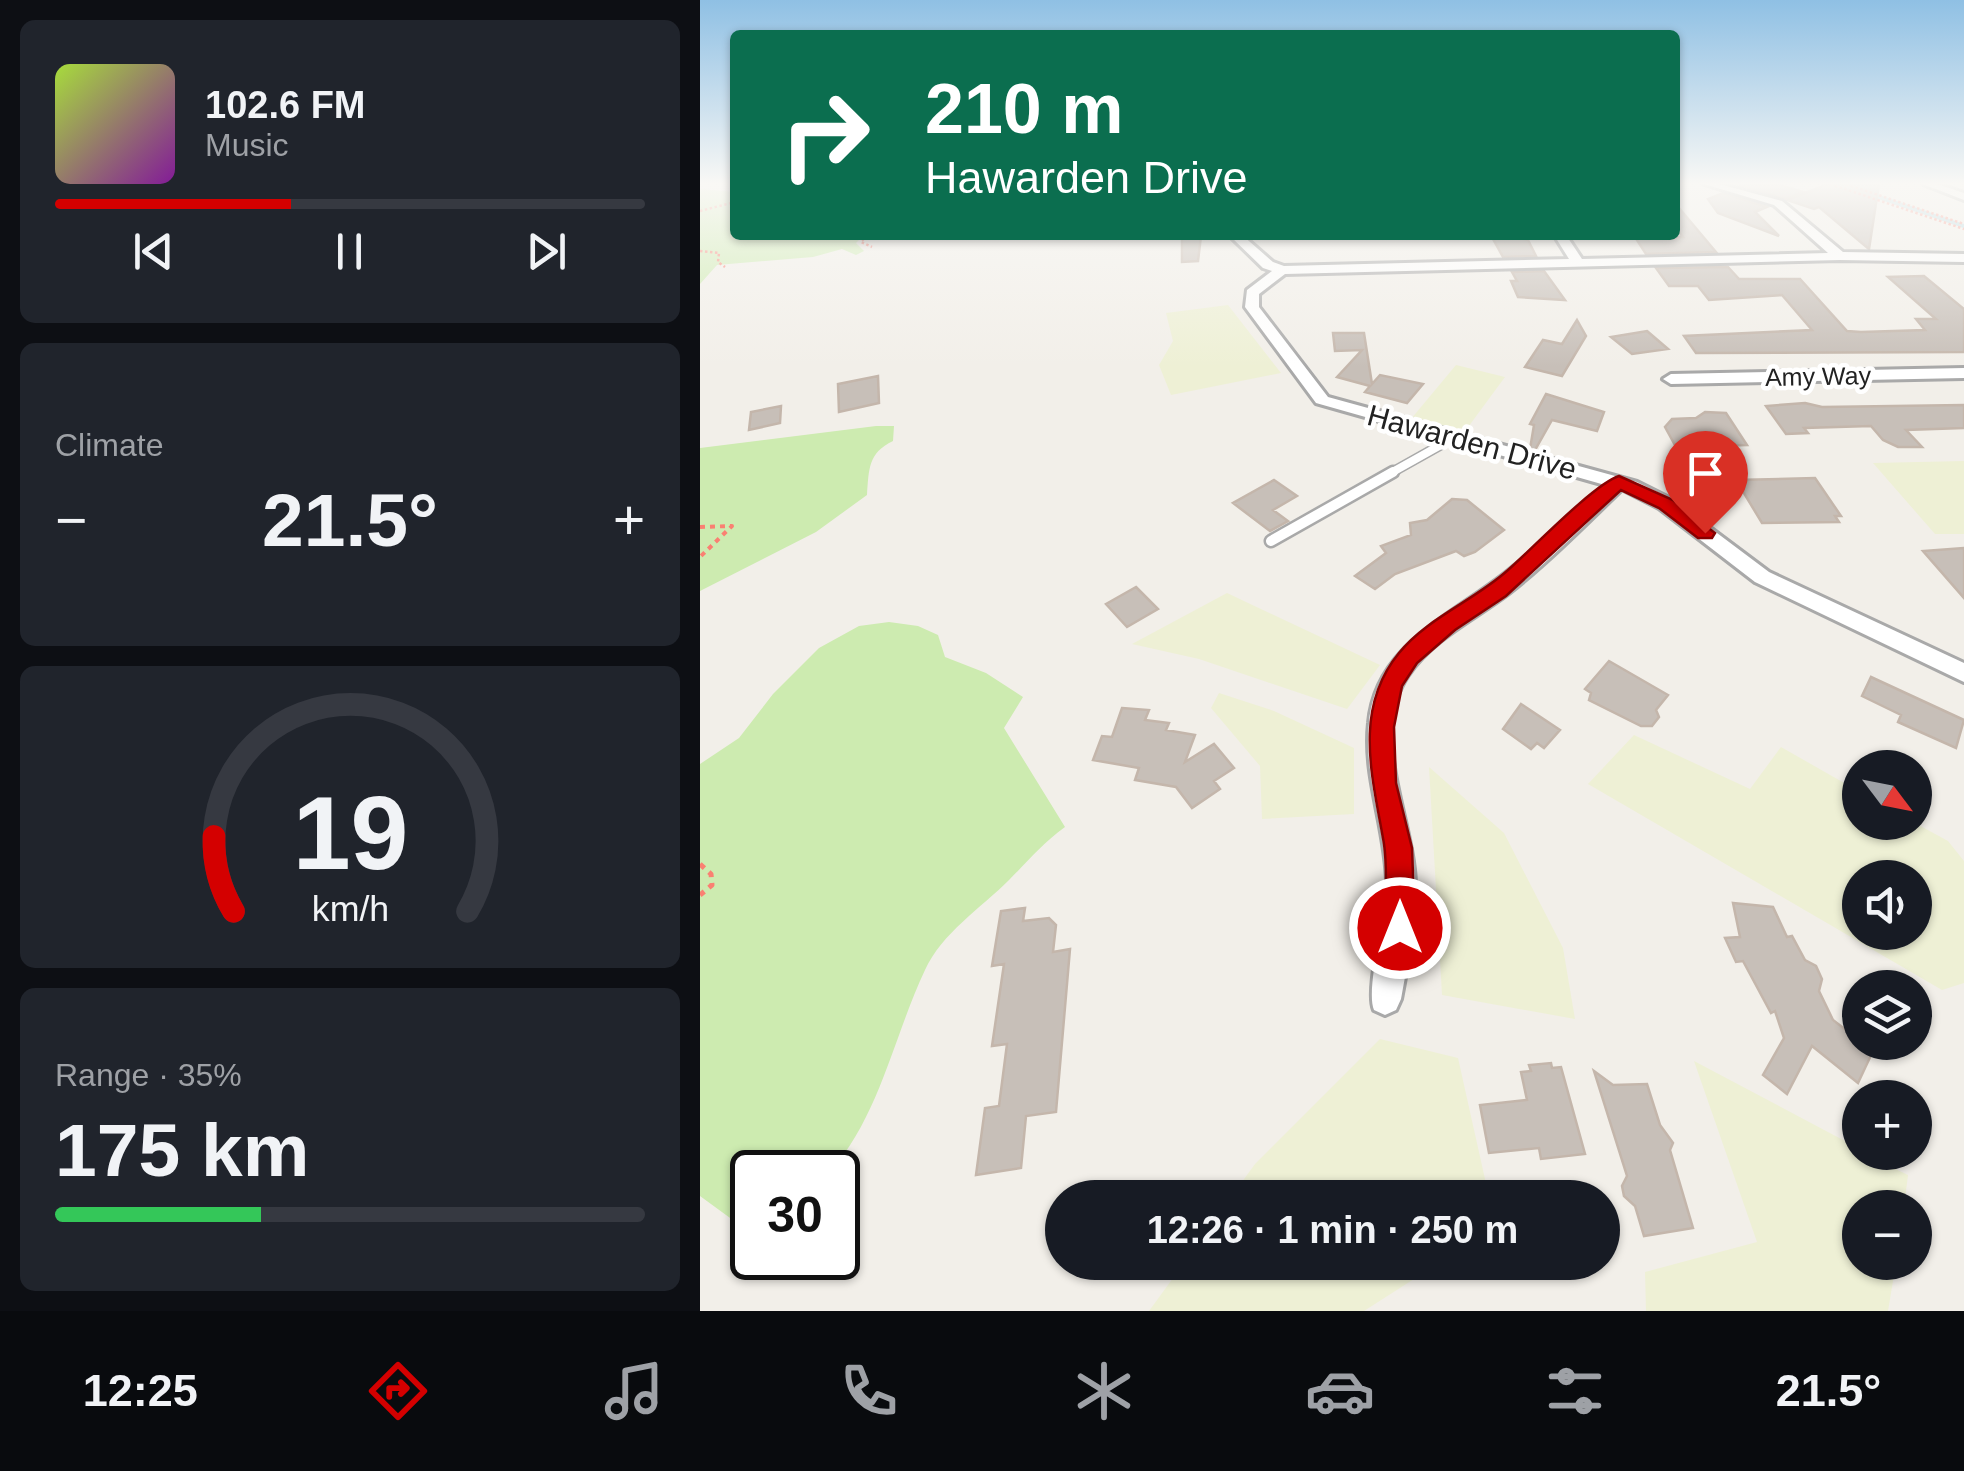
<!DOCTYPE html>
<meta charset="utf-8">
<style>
:root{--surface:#171b24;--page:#20242c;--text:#f1f3f6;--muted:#9ea1a6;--line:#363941;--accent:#d40000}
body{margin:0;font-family:Helvetica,sans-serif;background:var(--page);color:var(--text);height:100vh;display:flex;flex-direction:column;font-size:38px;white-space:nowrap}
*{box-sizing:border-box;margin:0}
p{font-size:32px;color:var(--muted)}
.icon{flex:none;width:55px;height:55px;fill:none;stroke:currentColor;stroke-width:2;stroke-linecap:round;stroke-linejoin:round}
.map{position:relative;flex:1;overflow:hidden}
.sheet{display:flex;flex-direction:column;gap:20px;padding:20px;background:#0d0f14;width:700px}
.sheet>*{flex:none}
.hud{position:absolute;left:30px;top:30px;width:950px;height:210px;border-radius:10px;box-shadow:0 2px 8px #0004;background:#0b6e4f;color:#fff;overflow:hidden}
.needle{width:65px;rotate:122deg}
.buttons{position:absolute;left:1142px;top:750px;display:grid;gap:20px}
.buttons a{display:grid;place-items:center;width:90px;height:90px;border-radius:50%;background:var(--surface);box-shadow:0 2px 8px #0004;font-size:50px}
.speed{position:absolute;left:30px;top:1150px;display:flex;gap:20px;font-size:50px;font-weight:700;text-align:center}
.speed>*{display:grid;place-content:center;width:130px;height:130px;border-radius:50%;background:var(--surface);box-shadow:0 2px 8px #0004;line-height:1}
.speed .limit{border:5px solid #111;border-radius:15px;background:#fff;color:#111}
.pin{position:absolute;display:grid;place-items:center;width:85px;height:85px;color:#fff;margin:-102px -42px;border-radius:50% 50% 50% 0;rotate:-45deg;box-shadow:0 0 10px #0007}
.pin .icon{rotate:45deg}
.me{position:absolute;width:110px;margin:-55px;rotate:0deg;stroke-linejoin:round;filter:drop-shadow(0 0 8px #0008)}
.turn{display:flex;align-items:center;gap:35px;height:210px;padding:0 30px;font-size:45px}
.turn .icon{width:130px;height:130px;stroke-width:2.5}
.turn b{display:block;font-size:70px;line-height:85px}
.big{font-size:75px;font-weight:700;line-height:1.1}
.sheet .tile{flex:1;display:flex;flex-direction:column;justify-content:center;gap:15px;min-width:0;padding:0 35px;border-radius:15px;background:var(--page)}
.sheet .dial{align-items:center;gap:0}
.dial svg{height:260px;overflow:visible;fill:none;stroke:var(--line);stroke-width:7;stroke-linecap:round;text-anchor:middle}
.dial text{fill:var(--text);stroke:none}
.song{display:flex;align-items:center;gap:30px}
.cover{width:120px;height:120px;border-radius:15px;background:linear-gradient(135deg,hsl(80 70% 55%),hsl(290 70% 35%))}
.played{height:10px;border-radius:5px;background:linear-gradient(90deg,var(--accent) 40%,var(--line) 40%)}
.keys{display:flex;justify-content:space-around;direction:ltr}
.heat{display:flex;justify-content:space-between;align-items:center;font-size:55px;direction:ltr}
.charge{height:15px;border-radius:8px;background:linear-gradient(90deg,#34c759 35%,var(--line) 0)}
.trip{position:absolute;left:345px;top:1180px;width:575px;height:100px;border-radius:50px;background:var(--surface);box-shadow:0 2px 8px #0004;font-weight:700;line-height:100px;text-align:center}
.tabs{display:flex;height:160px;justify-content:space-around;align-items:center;background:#090b0e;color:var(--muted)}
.tabs .icon{width:70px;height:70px}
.tabs .on{color:var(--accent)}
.tabs b{font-size:45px;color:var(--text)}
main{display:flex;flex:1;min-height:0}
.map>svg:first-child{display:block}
.farmland{fill:#eef0d5;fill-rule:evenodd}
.grass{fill:#cdebb0}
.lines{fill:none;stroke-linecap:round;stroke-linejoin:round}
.stream{stroke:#aad3df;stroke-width:4}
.building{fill:#c7bfb8;stroke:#c4b6ab;stroke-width:2.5}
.service-far1-casing{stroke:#a9a9a9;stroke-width:11}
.service-casing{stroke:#a9a9a9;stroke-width:15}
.minor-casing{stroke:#a9a9a9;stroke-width:6}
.path-far2{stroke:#fa8072;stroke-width:2.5;stroke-dasharray:2.5 2.5;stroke-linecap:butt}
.path-far1{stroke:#fa8072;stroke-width:4;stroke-dasharray:5 5;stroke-linecap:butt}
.path{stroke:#fa8072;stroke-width:5;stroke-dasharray:6 6;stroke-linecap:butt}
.service-far1{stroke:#fff;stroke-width:8}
.service{stroke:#fff;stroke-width:10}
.minor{fill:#fff;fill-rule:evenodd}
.route{fill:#d40000;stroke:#8a0000;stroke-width:2.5}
.labels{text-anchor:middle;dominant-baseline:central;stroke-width:9;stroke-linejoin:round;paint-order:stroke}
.far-street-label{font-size:25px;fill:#222;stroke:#fff}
.street-label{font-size:30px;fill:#222;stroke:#fff}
</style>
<main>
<section class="sheet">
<div class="tile">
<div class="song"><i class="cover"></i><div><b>102.6 FM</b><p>Music</p></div></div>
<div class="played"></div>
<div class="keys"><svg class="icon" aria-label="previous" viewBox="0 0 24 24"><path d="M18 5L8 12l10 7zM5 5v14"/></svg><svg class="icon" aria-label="pause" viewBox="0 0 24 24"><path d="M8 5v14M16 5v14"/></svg><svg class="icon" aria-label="next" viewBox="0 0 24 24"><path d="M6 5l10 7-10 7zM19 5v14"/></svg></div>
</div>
<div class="tile"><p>Climate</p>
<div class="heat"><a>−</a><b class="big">21.5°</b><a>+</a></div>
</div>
<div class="tile dial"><svg viewBox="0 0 100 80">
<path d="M14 69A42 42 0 1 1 86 69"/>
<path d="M14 69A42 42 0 0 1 8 46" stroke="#d40000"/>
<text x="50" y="56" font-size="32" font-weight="700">19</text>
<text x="50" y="72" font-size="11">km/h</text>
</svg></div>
<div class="tile"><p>Range · 35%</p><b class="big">175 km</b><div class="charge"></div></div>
</section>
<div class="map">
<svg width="1264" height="1311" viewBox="0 0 1264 1311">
<rect width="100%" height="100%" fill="#f2efe9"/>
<path class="farmland" d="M528 305 581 373 471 395 459 365 473 341 466 313Z
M756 365 805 377 763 434 711 419Z
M1264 461V534H1235L1173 463Z
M527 593 680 665 647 709 499 659 432 644Z
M519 693 574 711 654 748V814L562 819 560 766 511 708Z
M934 735 1050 789 1081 747 1160 792V822L1215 823 1248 841 1264 861V983L1242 990 888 784ZM1160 878H1215V932H1160Z
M729 767 804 833 863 948 875 1019 742 995Z
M680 1039 758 1058 789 1197H531L555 1164Z
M994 1061 1160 1149V1152L1208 1175 1204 1207 1160 1208V1262L1196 1263 1188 1311H946L945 1272 1057 1242Z
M484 1263V1262L739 1263 664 1311H449Z"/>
<path class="grass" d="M0 189 35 192V235H164L156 243 164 251 156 255 142 249 113 257 17 265 0 284Z
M176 426H194L193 441C168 453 169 469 167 495L116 532 0 591V448Z
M189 622 218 626 238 635 245 657 286 673 323 697 304 728 365 827C343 843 328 861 309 880 281 908 242 933 225 970 193 1038 180 1115 130 1172H52V1234L0 1196V764L39 738 73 694 119 648 159 626Z"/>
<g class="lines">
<path class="stream" d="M1170 194 1264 226"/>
</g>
<path class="building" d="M1048 184H1077L1103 192 1086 199 1041 186Z
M1128 184H1179L1169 249 1119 207 1114 209 1087 200Z
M1023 193 1067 207 1055 212 1079 236 1018 213 1008 199Z
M979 208 1016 252 946 254 935 237H983L975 226V211Z
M501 236 498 261 482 262V237Z
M820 238 828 240 836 256 803 257 793 239Z
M1028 267 1039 279H1100L1147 331 1161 332 1225 330 1216 319H1236L1188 277 1224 276 1264 309V352L996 353 984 336 1112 330 1082 295 1009 300 998 286H969L956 268Z
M844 271 865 300 818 297 811 281H817L812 272Z
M877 320 886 336 862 376 825 367 843 340 862 344Z
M947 331 968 349 932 354 911 337Z
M633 333H664L672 384 680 375 723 384 707 403 665 392 670 386 637 377 662 350 635 351Z
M178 376 179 403 139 412 138 384Z
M846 394 904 412 897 431 852 420 835 450 830 449 834 425 830 424Z
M1105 403 1122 407 1264 405V428L1206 430 1222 447H1198L1183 440 1171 426 1104 428 1108 433 1086 434 1066 406Z
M81 406 80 423 49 430 51 412Z
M1005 412 1026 413 1047 445 976 447 965 427 972 419 996 418Z
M1115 478 1141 516H1135L1139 522 1062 523 1036 480Z
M574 480 597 496 573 510 588 521 570 531 533 503Z
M752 499 767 500 804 530 775 552 764 556 756 551 695 574 675 589 655 576 686 553 681 546 711 535 710 523 727 520Z
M1264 548V598L1223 551Z
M436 587 458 609 427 627 406 604Z
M909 661 968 695 956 710 959 717 952 726H941L889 700 891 693 885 689Z
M1171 677 1264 720 1256 748 1198 722 1201 715 1162 696Z
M821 704 860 730 844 748 837 743 831 749 803 729Z
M422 708 449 710 445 720 469 723 466 730 495 735 485 762 514 744 534 768 514 781 520 789 492 808 476 787 435 780 439 768 393 760 402 736 412 737Z
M1033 903 1073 907 1087 937 1092 936 1105 960 1116 966 1122 979 1119 991 1133 1020 1173 1051 1158 1083 1112 1046 1087 1094 1063 1075 1084 1038 1075 1011 1071 1013 1043 961 1036 962 1025 938 1040 937Z
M325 908 323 921 349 918 356 925 353 952 370 949 356 1112 326 1116 321 1168 276 1175 285 1108 299 1106 307 1044 292 1046 304 964 292 966 301 911Z
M851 1063 852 1068 861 1067 885 1154 841 1159 839 1148 789 1153 780 1105 827 1100 821 1072 831 1071 829 1065Z
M894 1071 913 1085 947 1084 960 1125 973 1143 970 1150 993 1228 944 1236 935 1206 924 1196 922 1186 927 1176Z"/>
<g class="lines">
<g class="service-far1-casing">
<path id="service-far1" d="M689 474 755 437"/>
</g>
<g class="service-casing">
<path id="service" d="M571 541 693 472"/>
</g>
<g class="minor-casing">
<path id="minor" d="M1004 184H1019L1082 201 1143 252 1264 254V262L1140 260 585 274 559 294V307L628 397 937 482 973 500 1069 572 1264 663V682L1055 582 959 508 922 489C885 525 849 561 809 593 775 619 732 639 708 675 667 735 714 820 715 885 716 923 708 961 701 999L696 1010 685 1015 674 1010C665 989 687 913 687 882 686 829 663 776 669 723 676 644 754 615 808 571 842 544 873 514 905 485L616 403 545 307 547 290 572 271 563 268 529 235H542L573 262 584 266 869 259 854 235H866L882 259 1128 253 1074 205Z
M1223 184H1237L1264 193V200Z
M1264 368V378L971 384 963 379 971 374Z"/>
</g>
<path class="path-far2" d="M1130 184 1264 229
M1146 184 1264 224
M0 211 35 202
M167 235 161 242 172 247
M0 251 19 253 18 262 25 267"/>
<path class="path-far1" d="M0 527 32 526 0 557"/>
<path class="path" d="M0 864 11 874 12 885 0 895"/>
<use href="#service-far1" class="service-far1"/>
<use href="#service" class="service"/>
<use href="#minor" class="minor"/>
</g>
<linearGradient id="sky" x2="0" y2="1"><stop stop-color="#8fc0e4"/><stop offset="0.5" stop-color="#f9f8f5"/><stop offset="1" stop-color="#f9f8f5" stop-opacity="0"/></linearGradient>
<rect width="1264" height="367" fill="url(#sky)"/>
<path class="route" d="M919 476 973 500 1015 533 1012 538H998L959 508 921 490 806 596 755 630 717 663 702 686 694 727 696 783 712 848 715 928 710 939 700 943 690 939 685 928C685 901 688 871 684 844 673 779 652 710 699 653 727 618 775 600 808 570 832 549 894 484 919 476Z"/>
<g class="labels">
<g class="far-street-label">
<text transform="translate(1118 376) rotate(-1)">Amy Way</text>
</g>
<g class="street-label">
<text transform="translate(772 442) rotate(15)">Hawarden Drive</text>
</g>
</g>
</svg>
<div class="buttons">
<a><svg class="needle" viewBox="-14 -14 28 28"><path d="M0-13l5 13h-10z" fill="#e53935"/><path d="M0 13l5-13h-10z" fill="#9ea1a6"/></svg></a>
<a><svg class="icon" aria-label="sound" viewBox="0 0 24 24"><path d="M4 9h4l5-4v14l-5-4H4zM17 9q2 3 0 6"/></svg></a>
<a><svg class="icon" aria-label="layers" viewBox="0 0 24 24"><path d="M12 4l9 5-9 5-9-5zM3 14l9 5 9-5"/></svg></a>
<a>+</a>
<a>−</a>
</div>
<div class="speed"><div class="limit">30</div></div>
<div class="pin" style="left:1005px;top:533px;background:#d93025"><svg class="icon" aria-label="arrive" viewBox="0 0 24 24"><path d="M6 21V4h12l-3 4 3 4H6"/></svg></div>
<svg class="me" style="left:700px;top:928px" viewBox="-20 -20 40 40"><circle r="17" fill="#d40000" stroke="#fff" stroke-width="3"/><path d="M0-11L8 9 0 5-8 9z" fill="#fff"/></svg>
<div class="trip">12:26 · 1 min · 250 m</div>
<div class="hud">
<div class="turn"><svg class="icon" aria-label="right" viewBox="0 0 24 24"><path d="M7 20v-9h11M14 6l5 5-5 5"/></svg><div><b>210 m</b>Hawarden Drive</div></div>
</div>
</div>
</main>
<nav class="tabs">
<b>12:25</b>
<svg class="icon on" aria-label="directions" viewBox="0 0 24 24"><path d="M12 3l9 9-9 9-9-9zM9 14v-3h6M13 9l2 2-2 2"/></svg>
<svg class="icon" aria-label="music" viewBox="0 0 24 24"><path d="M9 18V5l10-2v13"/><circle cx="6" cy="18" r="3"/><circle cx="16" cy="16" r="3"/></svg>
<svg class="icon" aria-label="phone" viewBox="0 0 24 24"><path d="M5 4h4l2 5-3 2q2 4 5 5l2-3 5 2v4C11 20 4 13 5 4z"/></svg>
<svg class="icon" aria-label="climate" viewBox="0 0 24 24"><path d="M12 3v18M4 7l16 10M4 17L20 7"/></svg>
<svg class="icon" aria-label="car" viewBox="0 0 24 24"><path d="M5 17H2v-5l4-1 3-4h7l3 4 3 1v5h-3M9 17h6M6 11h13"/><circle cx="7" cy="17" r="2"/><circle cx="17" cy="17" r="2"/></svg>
<svg class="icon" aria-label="filters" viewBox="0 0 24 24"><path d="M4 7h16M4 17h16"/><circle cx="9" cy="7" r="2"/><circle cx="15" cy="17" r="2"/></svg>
<b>21.5°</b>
</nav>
